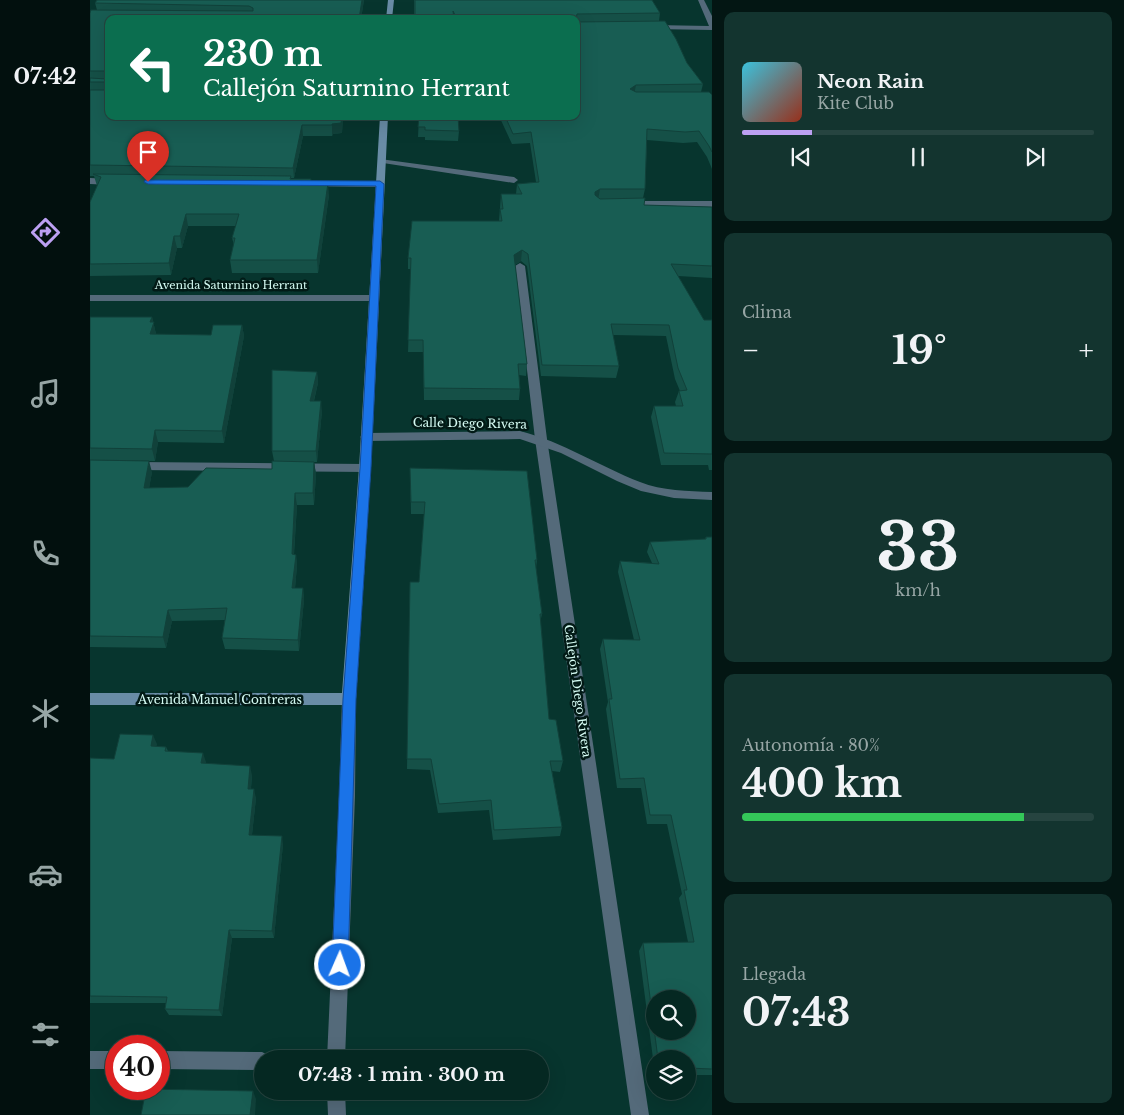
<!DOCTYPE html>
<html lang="es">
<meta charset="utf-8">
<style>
:root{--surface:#052822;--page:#13342f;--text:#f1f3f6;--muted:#97a6a5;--line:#264440;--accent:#bca0f2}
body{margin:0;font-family:"Libre Baskerville",serif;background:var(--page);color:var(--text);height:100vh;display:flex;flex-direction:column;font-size:19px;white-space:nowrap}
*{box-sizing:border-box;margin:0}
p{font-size:16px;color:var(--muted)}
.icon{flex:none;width:28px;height:28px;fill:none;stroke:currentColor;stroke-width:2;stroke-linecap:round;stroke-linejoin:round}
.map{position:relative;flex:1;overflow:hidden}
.drawer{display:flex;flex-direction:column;gap:12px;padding:12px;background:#031613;width:412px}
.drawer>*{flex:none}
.hud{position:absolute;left:15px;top:15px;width:475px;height:105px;border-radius:10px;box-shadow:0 5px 20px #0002,0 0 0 1px var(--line);background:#0b6e4f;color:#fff;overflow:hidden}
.tools{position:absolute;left:556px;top:990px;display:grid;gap:10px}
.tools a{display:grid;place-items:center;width:50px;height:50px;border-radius:50%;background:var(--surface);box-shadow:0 5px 20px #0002,0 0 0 1px var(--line);font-size:25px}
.speed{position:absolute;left:15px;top:1035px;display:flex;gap:10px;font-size:25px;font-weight:700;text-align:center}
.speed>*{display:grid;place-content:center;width:65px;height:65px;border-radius:50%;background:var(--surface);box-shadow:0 5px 20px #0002,0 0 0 1px var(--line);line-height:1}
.speed .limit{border:8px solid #d22;background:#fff;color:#111}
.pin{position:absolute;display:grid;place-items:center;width:42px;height:42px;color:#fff;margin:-51px -21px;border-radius:50% 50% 50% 0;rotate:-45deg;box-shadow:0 0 5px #0007}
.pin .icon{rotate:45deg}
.me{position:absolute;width:55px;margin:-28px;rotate:2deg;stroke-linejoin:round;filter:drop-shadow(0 0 4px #0008)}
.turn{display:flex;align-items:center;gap:18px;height:105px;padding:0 15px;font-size:22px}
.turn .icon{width:65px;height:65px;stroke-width:2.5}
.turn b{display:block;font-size:35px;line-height:42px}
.big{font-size:38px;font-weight:800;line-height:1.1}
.drawer .tile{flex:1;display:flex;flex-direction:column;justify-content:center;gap:8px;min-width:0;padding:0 18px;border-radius:10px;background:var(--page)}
.drawer .dial{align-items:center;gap:0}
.dial b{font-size:65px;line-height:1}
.song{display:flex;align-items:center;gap:15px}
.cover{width:60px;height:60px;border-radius:8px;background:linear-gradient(135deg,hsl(190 70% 55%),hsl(10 70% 35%))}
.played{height:5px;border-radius:2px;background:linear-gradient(90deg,var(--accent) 20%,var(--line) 20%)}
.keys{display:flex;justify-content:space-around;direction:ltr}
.heat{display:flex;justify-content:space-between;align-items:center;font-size:28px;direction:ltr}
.charge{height:8px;border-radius:4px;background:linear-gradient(90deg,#34c759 80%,var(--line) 0)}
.trip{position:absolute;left:164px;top:1050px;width:295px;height:50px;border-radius:25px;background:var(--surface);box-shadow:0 5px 20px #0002,0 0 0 1px var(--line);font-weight:800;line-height:50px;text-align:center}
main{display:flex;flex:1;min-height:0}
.dock{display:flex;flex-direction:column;width:90px;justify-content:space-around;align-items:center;background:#02100e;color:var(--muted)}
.dock .icon{width:35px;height:35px}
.dock .active{color:var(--accent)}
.dock b{font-size:22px;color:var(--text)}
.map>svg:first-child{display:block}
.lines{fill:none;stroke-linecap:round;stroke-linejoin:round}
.service{fill:#546a7a;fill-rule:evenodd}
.minor{fill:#546a7a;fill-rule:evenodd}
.tertiary{fill:#546a7a;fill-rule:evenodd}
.secondary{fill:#698ca6;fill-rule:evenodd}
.wall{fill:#155047}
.shaded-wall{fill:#11413a}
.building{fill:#185d53;stroke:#11413a;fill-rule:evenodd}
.route{fill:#1a73e8;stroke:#114b97}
.labels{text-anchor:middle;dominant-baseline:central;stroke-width:5;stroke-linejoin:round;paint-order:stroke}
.far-street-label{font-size:11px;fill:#d5fbf3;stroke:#021a16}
.street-label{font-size:12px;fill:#d5fbf3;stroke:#021a16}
</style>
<main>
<nav class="dock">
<b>07:42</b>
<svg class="icon active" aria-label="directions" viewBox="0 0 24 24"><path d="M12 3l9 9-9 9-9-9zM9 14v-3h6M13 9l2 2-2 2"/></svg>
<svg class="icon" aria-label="music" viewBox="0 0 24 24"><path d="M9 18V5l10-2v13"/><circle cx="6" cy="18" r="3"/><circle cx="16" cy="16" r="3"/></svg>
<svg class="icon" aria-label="phone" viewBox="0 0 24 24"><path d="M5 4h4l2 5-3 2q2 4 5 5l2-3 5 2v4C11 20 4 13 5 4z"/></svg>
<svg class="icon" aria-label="climate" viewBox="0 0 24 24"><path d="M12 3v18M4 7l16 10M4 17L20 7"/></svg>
<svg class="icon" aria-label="car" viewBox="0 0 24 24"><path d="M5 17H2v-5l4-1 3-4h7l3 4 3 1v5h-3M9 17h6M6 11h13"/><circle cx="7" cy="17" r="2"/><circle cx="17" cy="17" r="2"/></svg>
<svg class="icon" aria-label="filters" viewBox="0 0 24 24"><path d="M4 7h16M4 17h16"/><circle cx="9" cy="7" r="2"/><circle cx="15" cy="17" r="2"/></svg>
</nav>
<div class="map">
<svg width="622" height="1115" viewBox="0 0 622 1115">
<rect width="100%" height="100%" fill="#07352e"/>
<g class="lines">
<path class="service" d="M290 159 424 177 428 180 424 183 293 163H290Z
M430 263 435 266 457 439 559 1115H541L445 439 425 266Z"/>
<path class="minor" d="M608 0H614L622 16V30L564 29 561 27 564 25 619 26Z
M0 178 22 179 26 182 22 185 0 184Z
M202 181H290L294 184 290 187 205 186 202 185Z
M622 201V207H539L535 204 539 201Z
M0 295H283L288 298 283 301H0Z
M45 462 275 464 281 468 275 472 45 470 39 466Z
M0 1051H26V1069H0Z
M69 1051 172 1052 178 1055 180 1059H172V1070L69 1069Z"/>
<path class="tertiary" d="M430 431C473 442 509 466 550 482 572 491 598 491 622 492V500L584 498 551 491 527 481 471 453 430 439 276 441 270 437 276 433Z
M259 693 264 695 266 699 265 796 255 1059H237L249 796 252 699 254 695Z
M237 1091H255L256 1115H238Z"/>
<path class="secondary" d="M298 0H304L302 19H296Z
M290 116H298L281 468 266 699 264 703 259 705H0V693H252L269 468Z"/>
</g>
<path class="wall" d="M274 0 271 19H19V116H253L252 133 243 134 242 136H213L204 178H201V179L221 183 239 195 228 273H142L140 260 144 245 142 238 146 226H98L92 248H87L81 275 0 276V202L7 186 4 176H0V13L7 10 5 3Z
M324 0 570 13 569 21 597 63 613 84 611 92 622 95V169L617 157 607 142 593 143 557 140 555 189 553 198 554 205 622 207V278L588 276 614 320H622V470H619L618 465H571L561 417 564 406H586L585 402 589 391H590L585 379 576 336 523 335 529 366 526 378 451 376 437 266 431 261 425 265 437 364 436 376 429 375 430 389 429 400H334L333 352H318L321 269H318V258L409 221 411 194H426L427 184 446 182 440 143 422 144 409 116H486V19H324Z
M329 116 369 131 368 141 335 140V137H328Z
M0 317H62L66 334 121 335 152 325 154 336 134 443 68 442 65 461 0 460Z
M227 372 228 383 224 401 232 411 227 462H224L226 474 224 505H207L204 555H206L207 566 205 588H213L214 600 209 651 135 649 132 638 135 620 82 621 76 648 0 647V460L62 472 59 488 98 487 182 469 184 461 182 451Z
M320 468 447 560 446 568 452 614 450 623 459 719 473 761 470 772 462 771 472 827 470 836 403 840 399 810 348 813 340 770 317 769 320 582H329L334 514H321Z
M616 537H622V1075H598V1059H565V1074L549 951 553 943 598 942 589 898 592 894 577 824H557L551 788H527L516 709 518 702 510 649 513 639 544 640 528 572 530 561 562 563 557 552 560 542 615 539Z
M67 744 66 746 76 747 78 751 116 762 115 764 162 775 161 789 166 798 162 835 193 844 184 938H142L132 1016 79 1015 75 1009 76 1003H0V758L24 759Z"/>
<path class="shaded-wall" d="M272 0H274L271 19H269Z
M546 85 544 95 540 89Z
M252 116H253L252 133 243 134 242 136V124Z
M212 125 213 136 204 178 203 168Z
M238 183 239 195 228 273 227 260Z
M510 189 508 200 503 204 505 192Z
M96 214 98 226 92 248 90 236Z
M84 236 87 248 81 275 79 263Z
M432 250 431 261 423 266 424 255Z
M62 317 66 334 63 346 60 334V322Z
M152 325 154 336 134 443 132 431Z
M227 372 228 383 221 411 220 401Z
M231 401 232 411 227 462 226 451Z
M65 430 68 442 65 461 62 449Z
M59 461 62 472 57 500 54 488Z
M224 462 226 474 224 505 223 493Z
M205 493 207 505 203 566 202 554Z
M206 555 207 566 204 600 202 588Z
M213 588 214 600 209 651 208 640Z
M78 610 82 621 76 648 73 637Z
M63 735 67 744 64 755 61 746Z
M113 753 116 762 114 772 111 763Z
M160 766 162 775 160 798 158 789Z
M164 789 166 798 161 843 159 835Z
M192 836 193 844 184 938 182 931Z
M139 930 142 938 132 1016 129 1010Z
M163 1091 166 1099 165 1115H160Z"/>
<path class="building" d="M7 0H272L269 19H19V116H252L251 123 242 124V125H212L203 168 0 165V90H17L19 88 17 82H0V78L17 79 19 73 17 71H0V13L1 10 163 11V8L159 6 5 3Z
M325 0H562L570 13 487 14 486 20V19H367L363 11 364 19H325Z
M575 21 586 39 597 63 613 84 546 85 540 89 546 92H619L622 95V152L619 146 609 131 595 132 557 129 555 189H510L505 192V195L510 199 555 198 554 205 622 207V266L581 264 614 320H622V454L574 453 564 406H593L589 391 597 390 588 368 579 325 521 324 529 366 452 365 438 254 432 250 424 255 437 364H428L430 389 334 388 333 340H318L321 258H318L322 221H412L410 209H413L411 194H432L427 184 449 182 441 132 423 134 415 116H486V22Z
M329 116H368L369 131 335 130V127H328Z
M3 174 201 176 200 179H221L220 183H238L227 260H140L145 238H142L149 214H96L90 236H84L79 263 0 264V202L11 177Z
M0 317H62L60 322H64L60 334 121 335 123 325H152L132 431 65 430 62 449 0 448Z
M182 370 227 372 220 401H231L226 451H182Z
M0 460 59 461 54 488 98 487 116 468 182 469V461L224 462 223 493H205L202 554 206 555 202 588H213L208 640 132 638 137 608 78 610 73 637 0 636Z
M320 468 437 471 447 560H445L452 614H450L459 719 466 720 473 761H460L472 827 404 830 401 800 349 804 341 759H317L320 582H329L335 502H321Z
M616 537H622V1069L598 1068V1059H568L553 943 604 942 594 890H597L581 815H560L554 778 530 779 519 699H522L513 639 550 640 530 561 569 564 560 542 616 539ZM565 999H598V1031H565Z
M30 734 63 735 61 746 76 747 75 751 113 753 111 763 160 766 158 789H164L159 835 192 836 182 931 139 930 129 1010 75 1009 77 997 0 996V758L24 759Z
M56 1089 163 1091 160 1115H51Z"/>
<path class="route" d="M55 180 290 181 294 184 281 468 266 699 258 965 255 970 250 973 245 970 242 965 253 699 270 468 286 186 58 184 54 182Z"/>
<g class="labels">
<g class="far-street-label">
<text x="141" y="285">Avenida Saturnino Herrant</text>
</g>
<g class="street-label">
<text transform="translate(380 423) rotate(1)">Calle Diego Rivera</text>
<text transform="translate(488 691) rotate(82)">Callejón Diego Rivera</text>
<text x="130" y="699">Avenida Manuel Contreras</text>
</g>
</g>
</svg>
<div class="tools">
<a><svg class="icon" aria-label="search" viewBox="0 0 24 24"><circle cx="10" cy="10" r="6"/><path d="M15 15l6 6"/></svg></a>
<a><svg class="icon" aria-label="layers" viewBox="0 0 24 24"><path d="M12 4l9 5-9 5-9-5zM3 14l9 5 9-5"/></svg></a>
</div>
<div class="speed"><div class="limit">40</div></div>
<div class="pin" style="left:58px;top:182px;background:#d93025"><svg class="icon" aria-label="arrive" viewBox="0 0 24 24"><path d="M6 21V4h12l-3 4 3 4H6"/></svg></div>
<svg class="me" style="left:250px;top:965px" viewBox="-20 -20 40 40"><circle r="17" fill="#1a73e8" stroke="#fff" stroke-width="3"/><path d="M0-11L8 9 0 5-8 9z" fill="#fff"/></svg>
<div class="trip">07:43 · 1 min · 300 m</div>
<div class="hud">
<div class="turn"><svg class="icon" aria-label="left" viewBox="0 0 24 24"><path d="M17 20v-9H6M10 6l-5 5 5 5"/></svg><div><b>230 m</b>Callejón Saturnino Herrant</div></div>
</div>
</div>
<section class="drawer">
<div class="tile">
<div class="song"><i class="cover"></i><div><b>Neon Rain</b><p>Kite Club</p></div></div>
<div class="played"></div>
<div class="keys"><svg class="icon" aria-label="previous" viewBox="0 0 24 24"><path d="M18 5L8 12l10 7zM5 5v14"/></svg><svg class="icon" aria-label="pause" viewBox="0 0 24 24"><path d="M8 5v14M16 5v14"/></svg><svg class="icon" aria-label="next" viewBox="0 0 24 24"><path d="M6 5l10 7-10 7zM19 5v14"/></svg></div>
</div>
<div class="tile"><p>Clima</p>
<div class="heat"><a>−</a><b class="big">19°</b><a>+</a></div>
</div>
<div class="tile dial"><b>33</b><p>km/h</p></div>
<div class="tile"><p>Autonomía · 80%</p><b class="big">400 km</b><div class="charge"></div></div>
<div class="tile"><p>Llegada</p><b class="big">07:43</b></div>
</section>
</main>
